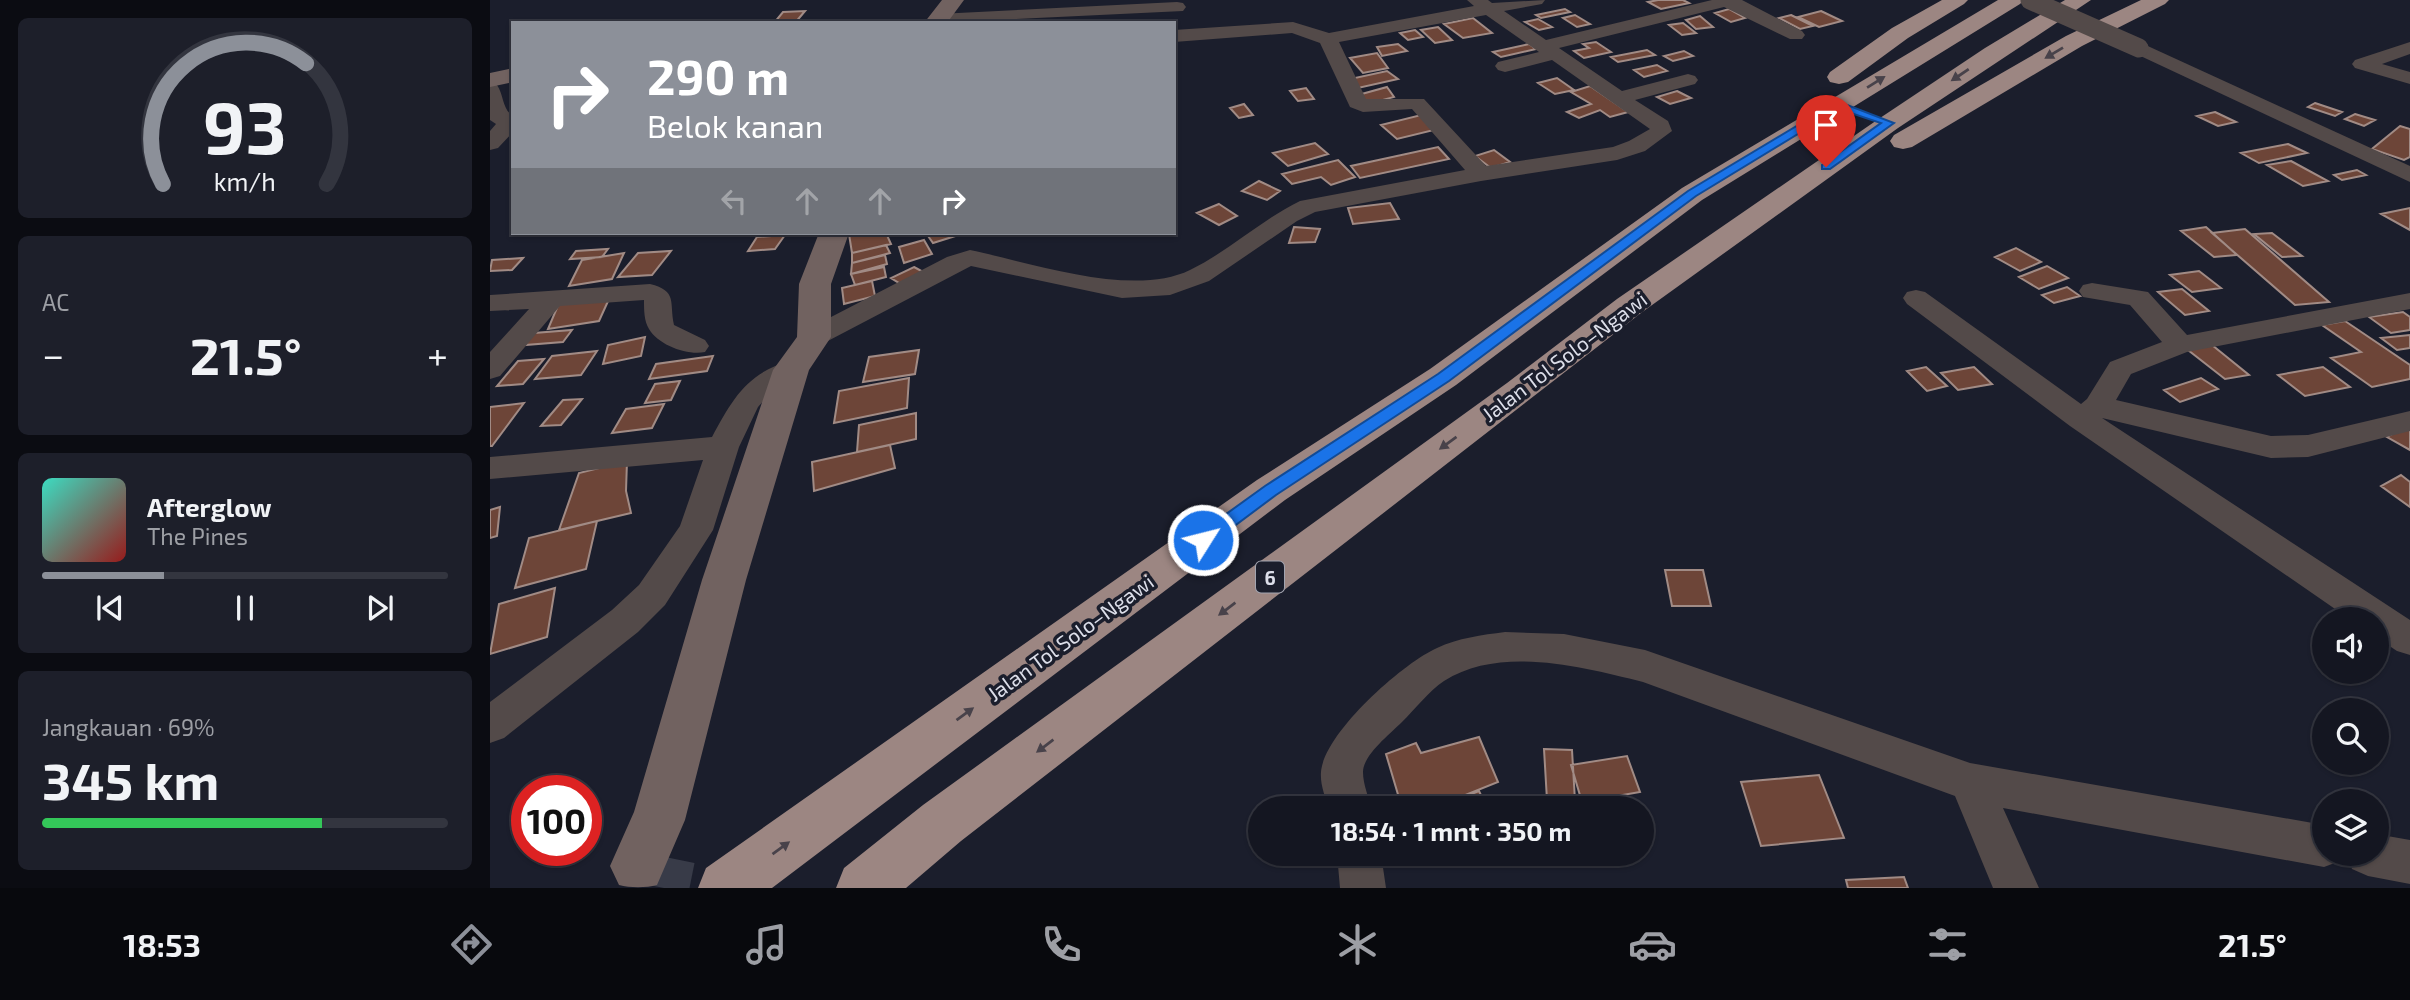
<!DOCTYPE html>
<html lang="id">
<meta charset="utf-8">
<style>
:root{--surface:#141621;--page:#1d1f2a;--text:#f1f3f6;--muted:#9d9fa5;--line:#33353f;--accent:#8c9099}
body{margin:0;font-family:"Exo 2",sans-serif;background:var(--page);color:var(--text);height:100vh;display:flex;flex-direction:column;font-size:26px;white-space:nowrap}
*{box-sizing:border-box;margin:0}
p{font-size:23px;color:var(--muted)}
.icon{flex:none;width:38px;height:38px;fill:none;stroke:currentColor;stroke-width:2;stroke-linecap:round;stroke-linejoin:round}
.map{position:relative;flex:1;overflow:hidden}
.drawer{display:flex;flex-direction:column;gap:18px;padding:18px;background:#0b0c12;width:490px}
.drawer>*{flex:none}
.guide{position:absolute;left:21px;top:21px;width:665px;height:214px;border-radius:0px;box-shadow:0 2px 5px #0004,0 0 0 2px var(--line);background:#8c9099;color:#fff;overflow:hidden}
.fabs{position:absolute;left:1822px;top:607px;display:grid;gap:14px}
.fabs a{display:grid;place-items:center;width:77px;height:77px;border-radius:50%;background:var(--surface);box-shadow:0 2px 5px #0004,0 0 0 2px var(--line);font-size:35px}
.speed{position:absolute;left:21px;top:775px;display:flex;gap:14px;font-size:35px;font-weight:700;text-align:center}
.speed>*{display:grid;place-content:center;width:91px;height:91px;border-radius:50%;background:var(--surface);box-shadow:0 2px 5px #0004,0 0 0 2px var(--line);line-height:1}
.speed .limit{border:10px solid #d22;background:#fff;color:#111}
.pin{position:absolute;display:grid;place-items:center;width:60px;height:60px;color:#fff;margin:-72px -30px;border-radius:50% 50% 50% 0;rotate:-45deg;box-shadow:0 0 7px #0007}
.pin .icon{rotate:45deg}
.me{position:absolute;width:77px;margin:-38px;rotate:54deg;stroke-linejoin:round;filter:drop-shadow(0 0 5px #0008)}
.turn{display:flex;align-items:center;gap:24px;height:147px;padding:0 21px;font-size:32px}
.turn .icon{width:91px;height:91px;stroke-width:2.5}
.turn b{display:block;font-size:49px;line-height:60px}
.lanes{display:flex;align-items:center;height:66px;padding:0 21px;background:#0003;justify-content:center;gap:35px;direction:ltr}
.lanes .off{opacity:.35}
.big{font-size:52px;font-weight:700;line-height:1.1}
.drawer .tile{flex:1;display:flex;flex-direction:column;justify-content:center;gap:10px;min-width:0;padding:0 24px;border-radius:10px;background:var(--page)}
.drawer .dial{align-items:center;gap:0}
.dial svg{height:182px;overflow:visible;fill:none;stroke:var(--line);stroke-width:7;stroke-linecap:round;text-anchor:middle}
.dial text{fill:var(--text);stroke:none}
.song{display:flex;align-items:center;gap:21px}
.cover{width:84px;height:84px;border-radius:10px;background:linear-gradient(135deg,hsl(170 70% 55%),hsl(0 70% 35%))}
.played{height:7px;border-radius:4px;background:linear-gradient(90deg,var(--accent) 30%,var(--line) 30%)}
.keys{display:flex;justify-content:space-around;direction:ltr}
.heat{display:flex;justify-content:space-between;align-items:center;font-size:38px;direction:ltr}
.charge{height:10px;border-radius:5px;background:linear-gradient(90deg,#34c759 69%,var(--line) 0)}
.trip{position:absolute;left:758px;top:796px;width:406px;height:70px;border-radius:35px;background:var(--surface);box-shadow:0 2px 5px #0004,0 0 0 2px var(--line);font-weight:700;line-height:70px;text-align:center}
.tabs{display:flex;height:112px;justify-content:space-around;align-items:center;background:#08090d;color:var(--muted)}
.tabs .icon{width:49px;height:49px}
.tabs .active{color:var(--accent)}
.tabs b{font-size:32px;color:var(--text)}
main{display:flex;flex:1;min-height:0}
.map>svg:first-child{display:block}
.building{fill:#6d4538;stroke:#a18b85;stroke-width:2}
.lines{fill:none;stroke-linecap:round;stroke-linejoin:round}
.secondary-tunnel{stroke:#383b48;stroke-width:50;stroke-dasharray:50 24;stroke-linecap:butt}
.lane{fill:#534a49;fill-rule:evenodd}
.street{fill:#534a49;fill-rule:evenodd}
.secondary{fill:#716260;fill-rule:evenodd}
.highway{fill:#9c8682;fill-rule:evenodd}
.street-bridge{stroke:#534a49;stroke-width:19}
.oneway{fill:#48424a}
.route{fill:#1a73e8;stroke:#114b97;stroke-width:2}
.labels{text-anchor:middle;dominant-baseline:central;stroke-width:7;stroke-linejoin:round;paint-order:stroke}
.shield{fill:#1b1e2c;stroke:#a2a4b0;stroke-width:2}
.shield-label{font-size:19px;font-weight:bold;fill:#dcdee9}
.street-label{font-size:21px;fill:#dcdee9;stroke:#1b1e2c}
</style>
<main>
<section class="drawer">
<div class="tile dial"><svg viewBox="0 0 100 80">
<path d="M14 69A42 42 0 1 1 86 69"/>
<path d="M14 69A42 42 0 0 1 77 16" stroke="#8c9099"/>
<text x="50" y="56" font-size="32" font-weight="700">93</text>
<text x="50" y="72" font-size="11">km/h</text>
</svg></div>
<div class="tile"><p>AC</p>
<div class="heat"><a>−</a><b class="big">21.5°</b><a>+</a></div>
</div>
<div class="tile">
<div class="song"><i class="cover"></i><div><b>Afterglow</b><p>The Pines</p></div></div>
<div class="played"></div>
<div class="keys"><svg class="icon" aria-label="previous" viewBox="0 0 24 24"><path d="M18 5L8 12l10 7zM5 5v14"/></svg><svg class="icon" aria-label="pause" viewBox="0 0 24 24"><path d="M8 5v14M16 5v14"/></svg><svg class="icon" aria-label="next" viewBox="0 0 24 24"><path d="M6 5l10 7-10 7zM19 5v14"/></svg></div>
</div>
<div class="tile"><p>Jangkauan · 69%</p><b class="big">345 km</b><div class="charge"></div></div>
</section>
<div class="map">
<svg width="1920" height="888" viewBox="0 0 1920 888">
<rect width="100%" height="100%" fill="#1b1e2c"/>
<path class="building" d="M1168 0H1193L1199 3 1171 9 1158 2Z
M1075 9 1080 12 1051 18 1046 15Z
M1239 9 1255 18 1241 22 1225 13Z
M315 11 305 23H284L293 12Z
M1331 11 1352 21 1329 27 1308 17Z
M1085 15 1100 24 1087 27 1073 18Z
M1301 15 1323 26 1310 29 1289 18Z
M1210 16 1223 27 1206 29 1196 20Z
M983 18 1002 33 973 38 954 24Z
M1048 19 1062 27 1049 30 1035 22Z
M1193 23 1206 33 1192 35 1179 25Z
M948 27 962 40 945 43 931 30Z
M925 30 933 37 918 40 910 33Z
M1106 42 1121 52 1094 58 1084 51 1099 48 1093 44Z
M908 44 917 51 892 56 887 47Z
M1039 44 1046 49 1011 57 1003 52Z
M1157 50 1165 55 1128 62 1121 57Z
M1194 51 1203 56 1183 61 1174 56Z
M887 53 898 68 873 73 860 58Z
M1167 65 1177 71 1154 77 1144 70Z
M897 71 908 79 868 88 860 79Z
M1067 78 1084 90 1065 94 1048 83Z
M1100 86 1138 112 1120 117 1110 110 1089 118 1077 112 1101 104 1081 92Z
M897 87 904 97 878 104 868 95Z
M816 88 824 99 808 101 800 91Z
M1187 91 1201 98 1180 104 1167 97Z
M1825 103 1852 112 1845 116 1818 107Z
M754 104 763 115 749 118 740 108Z
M1725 112 1746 122 1728 126 1707 116Z
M1865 114 1885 120 1874 126 1855 119Z
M931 115 944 130 907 139 891 125Z
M1910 126 1920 129V157L1914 160 1882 149Z
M825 143 838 154 798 166 783 153Z
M1798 144 1817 153 1769 163 1751 153Z
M948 147 959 159 870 178 861 166Z
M1004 150 1020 162 1001 168 985 156Z
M848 160 865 177 841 185 831 177 802 184 792 174Z
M1801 161 1838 181 1813 186 1777 165Z
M1867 170 1876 175 1852 180 1844 175Z
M769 181 790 191 777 200 752 191Z
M900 203 909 219 863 224 858 208Z
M729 204 747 216 729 225 707 213Z
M1920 208V230L1891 214Z
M804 227 830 229 825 242 799 243Z
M1716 227 1747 255 1724 257 1691 231Z
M1755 229 1839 302 1805 305 1722 233Z
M366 233H396L401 244 362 253 359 234Z
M436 233H475L443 243Z
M1782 233 1812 256 1792 257 1764 234Z
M295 235 285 249 258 251 267 237Z
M434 240 442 254 414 263 409 247Z
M396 245 400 253 362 263V253Z
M1526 248 1551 262 1530 271 1505 257Z
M118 249 112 257 80 259 86 251Z
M181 251 162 275 128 277 148 253Z
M134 253 122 279 79 286 92 260Z
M395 255 397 264 361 274 362 263Z
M33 258 22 270 0 271 2 260Z
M1557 266 1578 278 1549 289 1529 277Z
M394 267 396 277 365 285 361 274Z
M424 267 437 274 414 286 401 278Z
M1709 271 1731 288 1702 292 1680 275Z
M382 281 385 296 354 304 352 288Z
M1577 287 1590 296 1564 303 1552 295Z
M1692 289 1719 311 1695 315 1668 292Z
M119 299 109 321 58 329 69 303Z
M1913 312 1920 317V330L1901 333 1879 317Z
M1855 321 1920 365V379L1882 387 1841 358 1871 352 1832 325Z
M82 330 73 342 35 345 44 333Z
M1920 335V348L1907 350 1891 338Z
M155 337 151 356 113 364 118 345Z
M1722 345 1759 375 1735 379 1698 350Z
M429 350 425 374 373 382 379 357Z
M107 351 91 375 45 379 62 356Z
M223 356 217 371 159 379 166 364Z
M54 359 33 384 7 386 28 361Z
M1436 367 1457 386 1437 391 1417 371Z
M1484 367 1502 384 1468 390 1451 373Z
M1833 367 1860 387 1815 396 1788 375Z
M419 378 417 408 344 423 349 391Z
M1711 378 1728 389 1690 402 1674 390Z
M190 381 181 400 155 403 165 384Z
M92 399 71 425 51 426 73 400Z
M34 403 2 446H0V407Z
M174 404 162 428 122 433 136 409Z
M426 413V439L367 452 369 425Z
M1920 424V450L1897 437Z
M400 445 405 468 324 491 322 462Z
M137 461 136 491 141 513 69 530 89 473Z
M1911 475 1920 482V507L1891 486Z
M10 507 7 536 0 538V510Z
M107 521 96 569 25 588 39 538Z
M1175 570H1213L1221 606H1182Z
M65 588 57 637 0 654 9 604Z
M989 737 1008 782 943 808H912L896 754 926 743 931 753Z
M1054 749 1082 750 1085 801 1057 800Z
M1137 756 1150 792 1092 802 1081 765Z
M1329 775 1354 838 1271 846 1251 782Z
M989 791 997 808H945Z
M1414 877 1418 888H1358L1356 880Z"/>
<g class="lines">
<path class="secondary-tunnel" d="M174 888 180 858"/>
<path class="lane" d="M1344 103H1352L1404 123 1395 125 1344 107Z"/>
<path class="street" d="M977 0H998L1002 3 1055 0 1052 4 1014 11 1056 40 1222 0H1252L1312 31 1315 35 1312 39H1300L1234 7 1069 48 1132 91 1198 74 1205 76 1208 80 1205 84 1145 100 1178 121 1182 131 1155 151 1127 160 991 181 825 212 807 221 719 281 680 295 632 298 481 266 334 343 324 346 314 343 310 337 314 331 457 257 480 250C542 263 643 298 700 270 739 251 771 220 810 201L975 170 922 109 873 112 860 107 830 43 802 33 684 42V30L803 22 839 33 984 6ZM996 15 1049 52 1008 62 1005 66 1008 70 1015 72 1062 60 1160 129 1139 141 1123 147 996 166 934 99H876L849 42Z
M687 2 693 3 696 7 693 11 442 23 439 19 448 14Z
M1649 42 1920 166V182L1642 52 1640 48Z
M1920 42V54L1892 64 1920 72V84L1865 68 1862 64 1865 60Z
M0 83 7 85C14 95 12 109 23 116V132L8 148 0 150V131L6 124 0 120Z
M1602 283 1658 292 1697 335 1920 293V309L1697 352 1641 374 1626 400 1781 436 1818 435 1920 411V431L1818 457 1781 458 1612 418 1920 620V655L1907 651 1886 637V620H1861L1580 426 1417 304 1413 298 1417 292 1426 290 1435 292 1591 404 1597 399 1620 362 1672 342 1640 305 1593 297 1589 291 1593 285Z
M160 284C188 291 179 302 184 325L215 340 219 346 215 352C198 356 168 345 159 329 154 321 154 310 154 300L70 306 10 376 0 379V352L39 309 0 311V295Z
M301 361 311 364 316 370 311 376 275 399 268 407 249 447 223 530 175 605 148 632 14 738 0 743V702L122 610 149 585 190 526 213 460 0 479V457L222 437C242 400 257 372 301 361Z
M1015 632 1074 634 1155 650 1480 763 1834 825V854H1853L1850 861 1834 867 1513 808 1549 888H1503L1465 796 1153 682C1093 667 1010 645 954 681 939 691 925 709 912 722 900 734 873 755 873 772 873 785 879 797 881 808H839C835 797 830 784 831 772 834 733 913 663 947 648 968 638 992 635 1015 632Z
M1886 834 1920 840V884L1878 876 1862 869 1856 854H1886Z
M847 854H891L896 888H850Z"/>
<path class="secondary" d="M452 0H474L457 23H434Z
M23 68V82L0 87V73Z
M329 233H359L341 284V337L319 370 256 580 195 820 167 885C156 888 140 888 129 885L120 866 144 812 212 580 283 370 307 337 309 284Z"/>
<path class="highway" d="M1452 0H1478L1474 4 1418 38 1358 82 1349 84 1340 82 1337 77 1340 72 1402 28Z
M1508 0H1534L1530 4 1212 200 966 385 795 500 282 888H208L216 868 767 480 940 369 1192 188Z
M1575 0H1601L1408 128 1151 313 471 841 416 888H346L354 868 433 805 1017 383 1127 299 1390 118 1495 48Z
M1651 0H1679L1675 4 1592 46 1422 147 1413 149 1404 147 1400 141 1404 135 1576 36Z"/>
<path class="street-bridge" d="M1540 0 1649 48"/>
</g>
<defs><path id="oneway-solid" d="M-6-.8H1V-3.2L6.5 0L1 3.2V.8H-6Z" transform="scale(1.75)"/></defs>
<g class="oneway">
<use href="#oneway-solid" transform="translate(1564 53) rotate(149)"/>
<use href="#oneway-solid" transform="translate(1470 75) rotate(146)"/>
<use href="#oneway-solid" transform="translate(1386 82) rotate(-32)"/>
<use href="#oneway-solid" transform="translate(958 443) rotate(144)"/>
<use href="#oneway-solid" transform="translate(737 609) rotate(143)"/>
<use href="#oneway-solid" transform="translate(475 714) rotate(-36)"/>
<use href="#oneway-solid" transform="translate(555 746) rotate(143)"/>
<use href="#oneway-solid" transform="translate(291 848) rotate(-36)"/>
</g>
<path class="route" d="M1345 103H1352L1404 123 1340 169H1332V165L1391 123 1349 109 1206 196 959 381 786 495 719 545H707L704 540 707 535 775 486 948 374 1198 191Z"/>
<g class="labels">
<rect class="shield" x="766" y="561.5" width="28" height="31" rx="5"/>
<g class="shield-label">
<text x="780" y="577">6</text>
</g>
<g class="street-label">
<text transform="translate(1074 356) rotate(-37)">Jalan Tol Solo–Ngawi</text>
<text transform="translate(580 637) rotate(-36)">Jalan Tol Solo–Ngawi</text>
</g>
</g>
</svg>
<div class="fabs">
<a><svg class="icon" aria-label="sound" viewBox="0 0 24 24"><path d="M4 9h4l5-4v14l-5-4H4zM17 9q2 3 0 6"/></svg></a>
<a><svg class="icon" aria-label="search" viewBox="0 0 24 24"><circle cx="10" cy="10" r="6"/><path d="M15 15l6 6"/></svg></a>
<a><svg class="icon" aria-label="layers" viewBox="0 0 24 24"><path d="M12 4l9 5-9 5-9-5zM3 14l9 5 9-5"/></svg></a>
</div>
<div class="speed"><div class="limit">100</div></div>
<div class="pin" style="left:1336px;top:167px;background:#d93025"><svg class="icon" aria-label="arrive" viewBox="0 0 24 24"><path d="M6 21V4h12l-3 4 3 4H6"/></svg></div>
<svg class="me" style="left:713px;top:540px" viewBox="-20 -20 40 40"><circle r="17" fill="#1a73e8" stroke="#fff" stroke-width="3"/><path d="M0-11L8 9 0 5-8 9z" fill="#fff"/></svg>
<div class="trip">18:54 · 1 mnt · 350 m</div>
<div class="guide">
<div class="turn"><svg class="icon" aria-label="right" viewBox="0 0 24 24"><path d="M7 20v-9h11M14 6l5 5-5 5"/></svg><div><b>290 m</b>Belok kanan</div></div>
<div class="lanes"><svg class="icon off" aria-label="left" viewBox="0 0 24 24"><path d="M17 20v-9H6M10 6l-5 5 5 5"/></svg><svg class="icon off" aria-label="ahead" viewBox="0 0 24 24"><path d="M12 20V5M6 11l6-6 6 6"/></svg><svg class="icon off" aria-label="ahead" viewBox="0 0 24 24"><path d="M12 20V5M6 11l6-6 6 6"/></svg><svg class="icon" aria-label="right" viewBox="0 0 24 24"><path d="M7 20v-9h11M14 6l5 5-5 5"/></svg></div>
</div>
</div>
</main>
<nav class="tabs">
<b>18:53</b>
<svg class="icon active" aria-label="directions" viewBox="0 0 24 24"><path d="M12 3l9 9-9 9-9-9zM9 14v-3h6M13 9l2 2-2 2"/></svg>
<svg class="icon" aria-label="music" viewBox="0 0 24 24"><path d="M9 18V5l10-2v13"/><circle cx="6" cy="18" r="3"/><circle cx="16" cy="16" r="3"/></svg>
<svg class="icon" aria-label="phone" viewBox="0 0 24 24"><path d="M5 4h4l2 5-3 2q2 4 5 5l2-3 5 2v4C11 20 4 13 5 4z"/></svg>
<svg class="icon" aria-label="climate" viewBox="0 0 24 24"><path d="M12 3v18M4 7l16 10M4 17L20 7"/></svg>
<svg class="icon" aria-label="car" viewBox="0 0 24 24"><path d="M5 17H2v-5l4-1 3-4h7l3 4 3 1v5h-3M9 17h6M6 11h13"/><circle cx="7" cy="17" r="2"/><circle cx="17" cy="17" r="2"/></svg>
<svg class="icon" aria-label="filters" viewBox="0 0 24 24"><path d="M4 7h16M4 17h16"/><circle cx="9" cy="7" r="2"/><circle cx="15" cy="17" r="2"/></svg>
<b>21.5°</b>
</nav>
